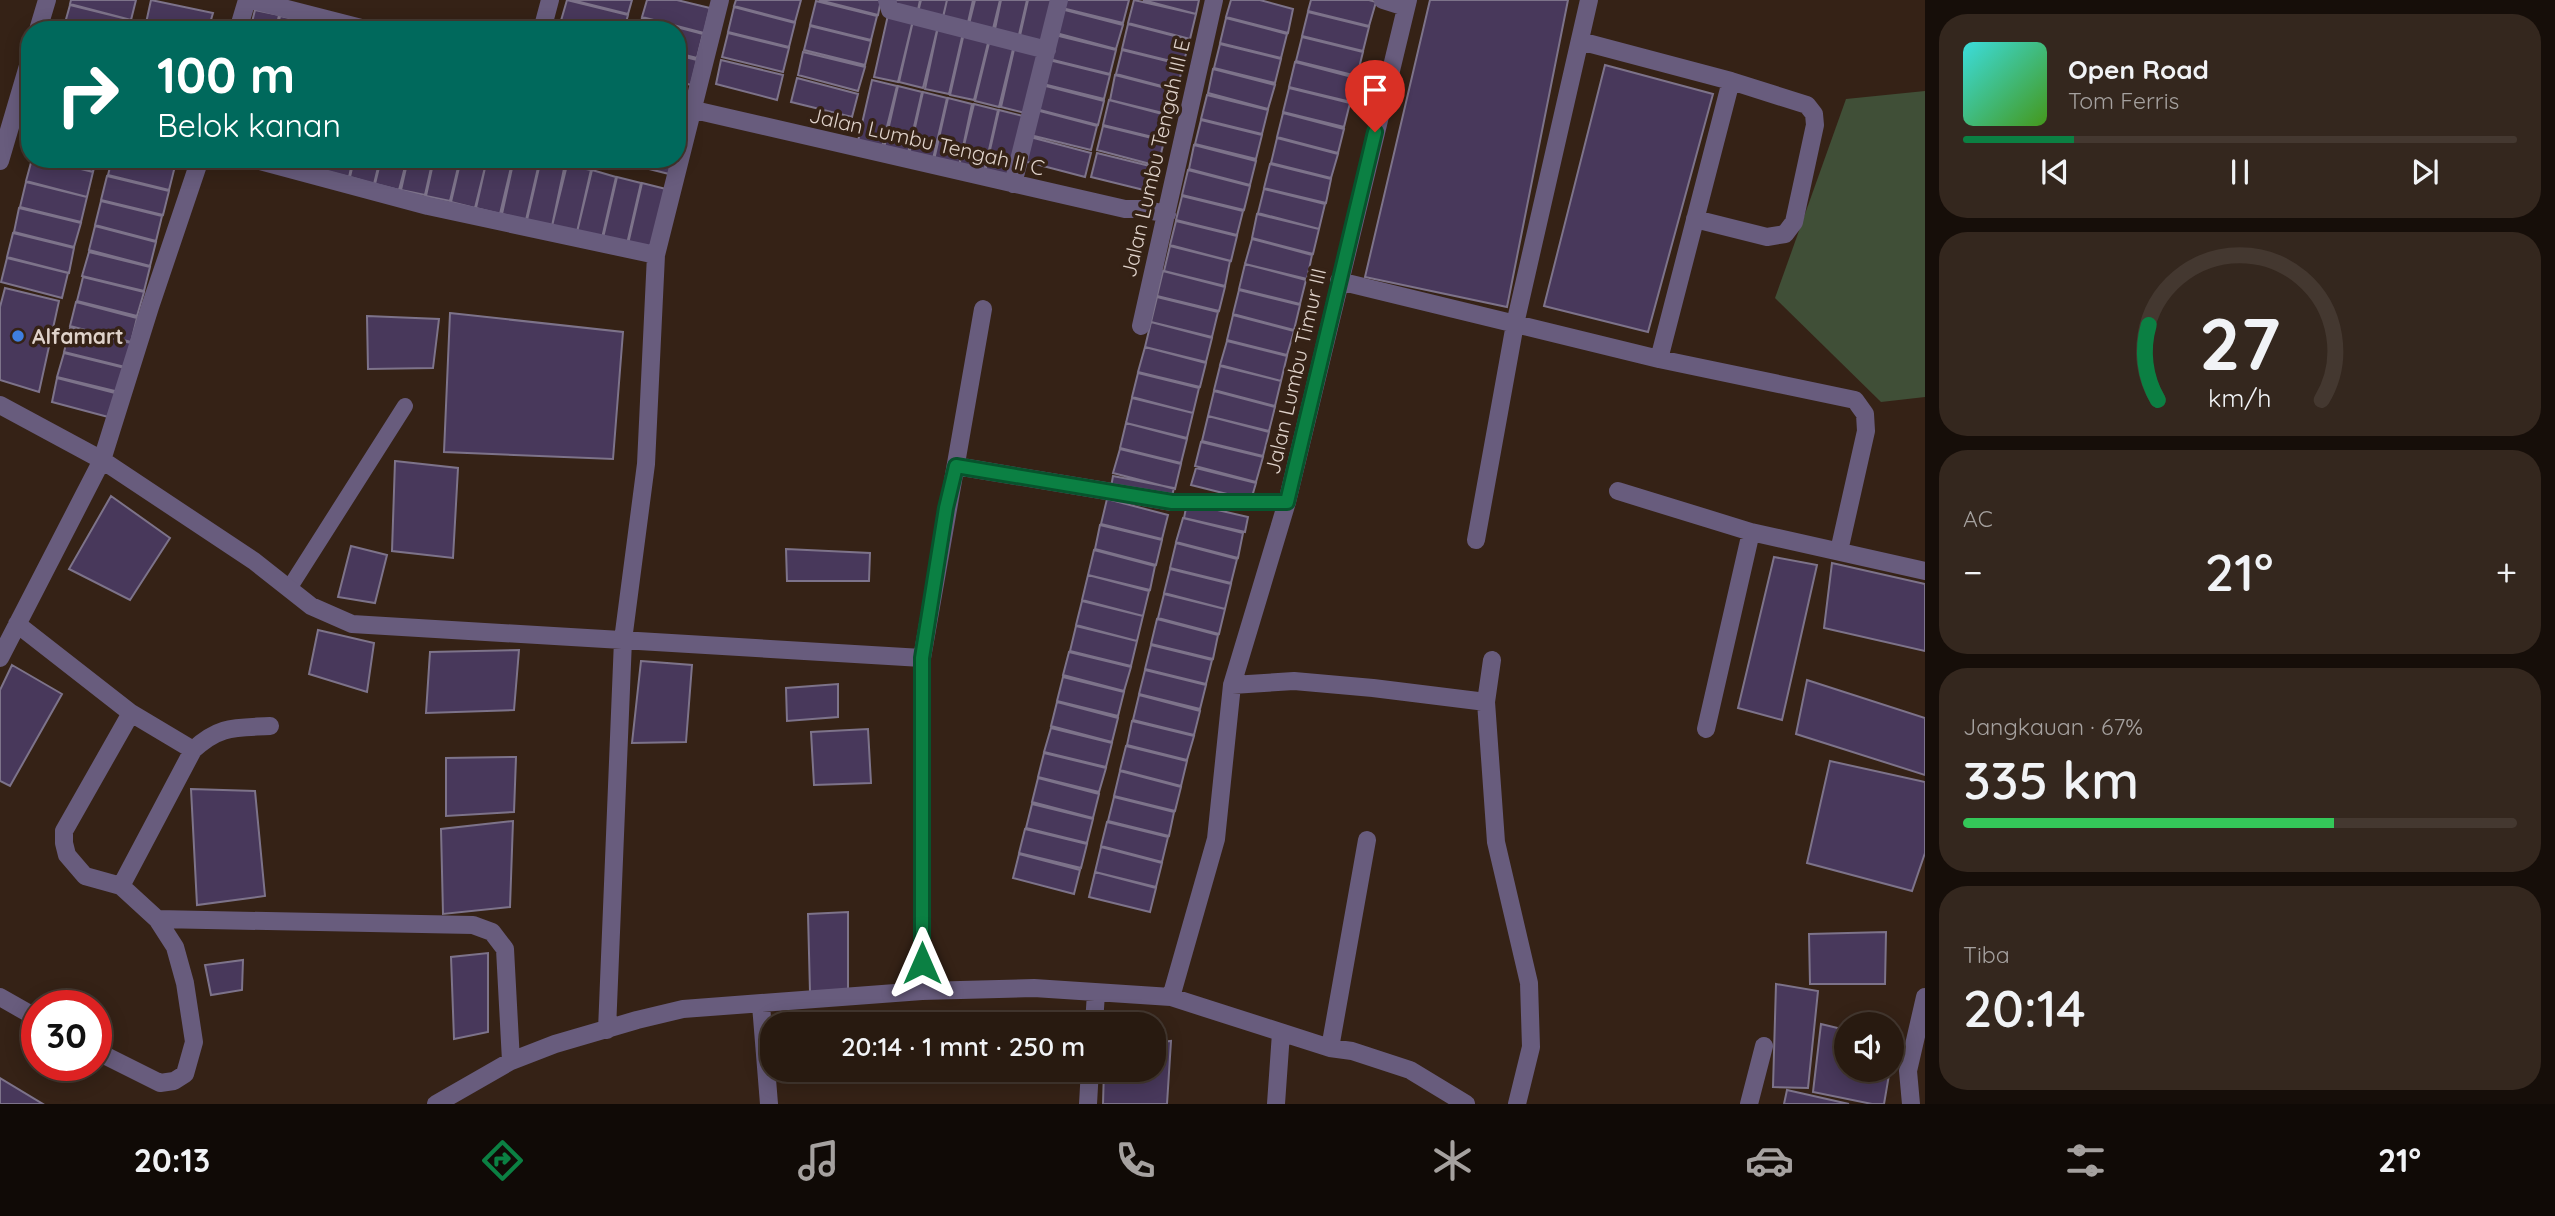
<!DOCTYPE html>
<html lang="id">
<meta charset="utf-8">
<style>
:root{--surface:#281a10;--page:#34271e;--text:#f1f3f6;--muted:#a5a19f;--line:#443830;--accent:#0b8043}
body{margin:0;font-family:Quicksand,sans-serif;background:var(--page);color:var(--text);height:100vh;display:flex;flex-direction:column;font-size:26px;white-space:nowrap}
*{box-sizing:border-box;margin:0}
p{font-size:23px;color:var(--muted)}
.icon{flex:none;width:38px;height:38px;fill:none;stroke:currentColor;stroke-width:2;stroke-linecap:round;stroke-linejoin:round}
.map{position:relative;flex:1;overflow:hidden}
.sheet{display:flex;flex-direction:column;gap:14px;padding:14px;background:#160e09;width:630px}
.sheet>*{flex:none}
.guide{position:absolute;left:21px;top:21px;width:665px;height:147px;border-radius:28px;box-shadow:0 4px 18px #0003,0 0 0 2px var(--line);background:#00695c;color:#fff;overflow:hidden}
.fabs{position:absolute;left:1834px;top:1012px;display:grid;gap:14px}
.fabs a{display:grid;place-items:center;width:70px;height:70px;border-radius:50%;background:var(--surface);box-shadow:0 4px 18px #0003,0 0 0 2px var(--line);font-size:35px}
.speed{position:absolute;left:21px;top:990px;display:flex;gap:14px;font-size:35px;font-weight:700;text-align:center}
.speed>*{display:grid;place-content:center;width:91px;height:91px;border-radius:50%;background:var(--surface);box-shadow:0 4px 18px #0003,0 0 0 2px var(--line);line-height:1}
.speed .limit{border:10px solid #d22;background:#fff;color:#111}
.pin{position:absolute;display:grid;place-items:center;width:60px;height:60px;color:#fff;margin:-72px -30px;border-radius:50% 50% 50% 0;rotate:-45deg;box-shadow:0 0 7px #0007}
.pin .icon{rotate:45deg}
.me{position:absolute;width:77px;margin:-38px;rotate:0deg;stroke-linejoin:round;filter:drop-shadow(0 0 5px #0008)}
.turn{display:flex;align-items:center;gap:24px;height:147px;padding:0 21px;font-size:32px}
.turn .icon{width:91px;height:91px;stroke-width:2.5}
.turn b{display:block;font-size:49px;line-height:60px}
.big{font-size:52px;font-weight:600;line-height:1.1}
.sheet .tile{flex:1;display:flex;flex-direction:column;justify-content:center;gap:10px;min-width:0;padding:0 24px;border-radius:28px;background:var(--page)}
.sheet .dial{align-items:center;gap:0}
.dial svg{height:182px;overflow:visible;fill:none;stroke:var(--line);stroke-width:7;stroke-linecap:round;text-anchor:middle}
.dial text{fill:var(--text);stroke:none}
.song{display:flex;align-items:center;gap:21px}
.cover{width:84px;height:84px;border-radius:10px;background:linear-gradient(135deg,hsl(180 70% 55%),hsl(100 70% 35%))}
.played{height:7px;border-radius:4px;background:linear-gradient(90deg,var(--accent) 20%,var(--line) 20%)}
.keys{display:flex;justify-content:space-around;direction:ltr}
.heat{display:flex;justify-content:space-between;align-items:center;font-size:38px;direction:ltr}
.charge{height:10px;border-radius:5px;background:linear-gradient(90deg,#34c759 67%,var(--line) 0)}
.trip{position:absolute;left:760px;top:1012px;width:406px;height:70px;border-radius:28px;background:var(--surface);box-shadow:0 4px 18px #0003,0 0 0 2px var(--line);font-weight:600;line-height:70px;text-align:center}
.menu{display:flex;height:112px;justify-content:space-around;align-items:center;background:#100a06;color:var(--muted)}
.menu .icon{width:49px;height:49px}
.menu .active{color:var(--accent)}
.menu b{font-size:32px;color:var(--text)}
main{display:flex;flex:1;min-height:0}
.map>svg:first-child{display:block}
.green{fill:#404f37}
.building{fill:#48385b;stroke:#7d738a;stroke-width:2}
.lines{fill:none;stroke-linecap:round;stroke-linejoin:round}
.service{stroke:#685c7d;stroke-width:16}
.minor{stroke:#685c7d;stroke-width:18}
.tertiary{stroke:#685c7d;stroke-width:18}
.route-casing{stroke:#07532c;stroke-width:18}
.route{stroke:#0b8043;stroke-width:12}
.shop-dot{fill:#3f7fe0;stroke:#352216;stroke-width:2.5}
.labels{text-anchor:middle;dominant-baseline:central;stroke-width:7;stroke-linejoin:round;paint-order:stroke}
.street-label{font-size:21px;fill:#dfd2ca;stroke:#352216}
.poi-label{font-size:21px;font-weight:bold;fill:#dfd2ca;stroke:#352216;text-anchor:start}
</style>
<main>
<div class="map">
<svg width="1925" height="1104" viewBox="0 0 1925 1104">
<rect width="100%" height="100%" fill="#352216"/>
<path class="green" d="M1925 91V397L1881 402 1775 298 1846 99Z"/>
<path class="building" d="M71 0H136L131 20 70 4Z
M151 0 213 13 208 30H174L146 23Z
M567 0 628 15 624 30H584L560 24Z
M572 0H632L628 14Z
M647 0H677L710 8 704 33 642 17Z
M736 0H801L795 22 734 6Z
M819 0H881L878 15Z
M894 0H920L917 15 892 9Z
M921 0H947L942 21 917 16Z
M947 0H973L967 27 942 22Z
M975 0H1000L992 33 968 28Z
M1001 0H1027L1018 39 994 34Z
M1028 0H1054L1043 46 1019 40Z
M1064 0H1129L1123 23 1062 8Z
M1134 0 1196 14 1190 39 1128 23Z
M1143 0H1199L1196 14Z
M1231 0H1260L1293 9 1288 33 1226 17Z
M1311 0H1369L1376 2 1369 26 1308 11Z
M1430 0H1568L1507 307 1365 277Z
M816 1 877 16 871 40 810 25Z
M70 5 131 20 128 30H63Z
M734 7 795 23 789 47 728 32Z
M1061 9 1123 25 1116 49 1056 33Z
M255 10 279 15 276 30H250Z
M1308 12 1369 27 1363 51 1302 36Z
M888 15 913 20 898 82 874 77Z
M280 16 304 21 302 30H277Z
M642 18 703 34 697 58 677 53V30H639Z
M1226 18 1287 34 1281 58 1220 43Z
M913 21 938 26 923 88 899 82Z
M1128 24 1190 40 1183 64 1122 49Z
M810 26 871 41 865 65 804 50Z
M938 27 963 33 949 94 925 89Z
M728 33 789 48 783 72 722 57Z
M964 33 989 39 974 100 950 95Z
M1055 35 1116 50 1110 74 1049 59Z
M1302 37 1363 52 1357 76 1296 61Z
M990 39 1014 45 999 107 975 101Z
M1220 44 1281 59 1275 83 1214 68Z
M1015 45 1039 51 1025 113 1001 107Z
M1122 50 1183 65 1177 90 1116 74Z
M803 52 865 67 858 91 798 75Z
M677 55 697 60 691 85 677 81Z
M721 60 783 75 777 100 716 84Z
M1049 60 1110 75 1104 99 1043 84Z
M1295 62 1356 78 1351 102 1289 87Z
M1605 65 1713 94 1648 332 1544 306Z
M1213 69 1275 85 1268 109 1208 93Z
M1115 75 1177 91 1171 115 1110 100Z
M797 78 858 94 852 117 791 102Z
M872 80 897 86 882 147 858 141Z
M1042 85 1104 101 1098 125 1036 109Z
M898 86 922 92 908 153 884 148Z
M1289 88 1350 103 1344 127 1283 112Z
M923 92 947 98 933 159 909 154Z
M1207 95 1268 110 1262 134 1201 119Z
M948 98 972 104 959 166 934 160Z
M1109 100 1170 116 1165 140 1103 125Z
M974 104 998 110 984 172 959 166Z
M999 110 1023 116 1009 177 985 172Z
M1036 110 1097 126 1091 150 1030 135Z
M1283 113 1344 129 1338 153 1277 137Z
M1201 120 1262 135 1256 159 1195 144Z
M1103 126 1164 141 1158 166 1097 150Z
M1030 137 1091 153 1085 177 1024 161Z
M1277 138 1338 154 1331 178 1271 163Z
M1194 145 1256 161 1250 185 1189 169Z
M1097 153 1158 168 1152 192 1091 177Z
M32 159H41L93 172 87 197 26 181Z
M45 159H96L93 172Z
M112 159H150L175 166 169 190 108 175Z
M301 159H326L324 171 299 166Z
M328 159H353L349 177 325 171Z
M354 159H380L374 184 350 177Z
M381 159H407L399 190 375 184Z
M408 159H433L425 195 401 190Z
M434 159H460L450 201 426 196Z
M461 159H487L475 208 451 202Z
M487 159H513L500 214 476 208Z
M514 159H540L526 220 502 214Z
M541 159 565 164 552 226 527 220Z
M621 159H646L644 168 620 162Z
M647 159H673L669 174 645 168Z
M1270 164 1331 179 1326 203 1264 188Z
M567 165 591 170 577 232 552 226Z
M592 170 616 177 602 238 577 232Z
M1188 170 1250 186 1244 210 1182 195Z
M107 176 169 191 163 215 101 200Z
M617 177 641 183 627 244 603 238Z
M26 182 87 197 81 222 20 207Z
M642 183 666 189 652 250 628 244Z
M1264 189 1325 204 1319 229 1258 213Z
M1182 196 1243 211 1237 235 1176 220Z
M101 201 162 216 156 241 95 225Z
M19 208 81 223 74 247 14 232Z
M1257 214 1319 229 1313 254 1252 238Z
M1176 221 1237 236 1231 261 1170 245Z
M95 226 156 242 150 266 89 250Z
M13 233 74 248 69 273 7 257Z
M1252 239 1312 255 1307 279 1245 264Z
M1170 246 1230 261 1225 286 1164 271Z
M89 252 150 267 144 291 82 276Z
M7 258 68 273 62 298 1 282Z
M1245 264 1306 280 1300 304 1239 289Z
M1163 271 1225 287 1219 311 1157 296Z
M83 277 144 292 137 316 77 301Z
M5 288 59 301 39 392 0 380V307Z
M1239 290 1300 305 1294 330 1233 314Z
M1157 297 1218 312 1212 337 1151 322Z
M76 302 137 318 131 342 70 326Z
M450 313 623 332 613 459 444 452Z
M1233 315 1294 331 1287 355 1227 340Z
M367 316 439 319 433 368 368 369Z
M1151 322 1212 338 1206 362 1145 347Z
M70 328 131 343 125 367 64 352Z
M1227 341 1287 356 1281 381 1220 365Z
M1145 347 1206 363 1200 387 1138 372Z
M64 353 125 368 119 392 57 377Z
M1220 366 1281 381 1275 406 1214 390Z
M1138 373 1199 388 1193 413 1132 397Z
M57 378 119 394 112 418 52 402Z
M1214 391 1275 407 1269 431 1208 416Z
M1132 398 1193 413 1187 438 1126 423Z
M1208 416 1269 432 1263 456 1202 441Z
M1126 423 1187 439 1181 463 1120 448Z
M1201 442 1263 457 1256 482 1195 466Z
M1120 449 1181 464 1175 489 1113 473Z
M395 461 458 468 453 558 392 551Z
M1196 468 1256 483 1251 500 1191 485Z
M1113 476 1174 488 1171 500 1111 487Z
M111 496 170 538 130 600 69 569Z
M1107 499 1168 515 1162 539 1101 524Z
M1187 503 1248 517 1245 532 1184 518Z
M1183 518 1243 533 1238 558 1176 542Z
M1100 525 1162 540 1156 565 1095 549Z
M1176 543 1237 559 1231 583 1170 568Z
M351 546 387 555 375 603 338 597Z
M786 549 870 553 869 581H787Z
M1094 550 1155 566 1150 590 1088 575Z
M1774 557 1817 565 1782 720 1738 708Z
M1832 563 1925 584V651L1824 628Z
M1170 569 1231 584 1225 609 1164 593Z
M1088 575 1149 591 1143 616 1082 600Z
M1164 594 1225 609 1219 634 1158 618Z
M1082 601 1143 616 1137 641 1076 625Z
M1157 619 1218 635 1213 659 1151 644Z
M1076 626 1137 641 1131 666 1070 651Z
M318 630 374 643 367 692 309 674Z
M1151 645 1212 660 1206 684 1145 669Z
M519 650 514 710 426 713 430 652Z
M1069 652 1131 667 1124 691 1063 675Z
M641 661 692 665 686 742 632 743Z
M12 665 62 694 10 786 0 781V690Z
M1145 670 1206 685 1200 709 1139 694Z
M1063 677 1124 692 1118 716 1057 701Z
M1807 680 1925 718V775L1796 734Z
M838 684V717L787 721 786 688Z
M1139 695 1200 711 1194 735 1133 720Z
M1057 702 1118 718 1112 742 1051 726Z
M1132 721 1194 736 1187 760 1127 745Z
M1051 728 1112 743 1106 767 1044 752Z
M868 729 871 783 814 785 811 732Z
M1126 746 1187 761 1181 786 1120 770Z
M1044 753 1106 768 1099 792 1038 777Z
M516 757 514 812 446 816V758Z
M1830 761 1925 782V853L1912 891 1807 863Z
M1120 771 1181 787 1175 811 1114 796Z
M1038 778 1099 794 1093 818 1032 802Z
M191 789 255 791 265 896 197 905Z
M1114 797 1174 812 1169 836 1108 821Z
M1032 804 1093 819 1087 843 1026 828Z
M513 821 510 907 443 914 441 829Z
M1107 822 1168 837 1162 862 1101 846Z
M1025 829 1087 844 1081 868 1019 853Z
M1101 847 1162 863 1156 887 1095 872Z
M1019 854 1080 870 1074 894 1013 878Z
M1095 872 1156 888 1150 912 1089 897Z
M848 912V990L810 992 808 914Z
M1886 932 1885 984H1810L1809 934Z
M488 953V1032L454 1039 451 957Z
M243 960 242 990 211 995 205 965Z
M1776 984 1818 991 1808 1088 1773 1087Z
M1821 1024 1846 1030V1069H1890L1884 1104H1872L1813 1092Z
M1171 1041 1167 1104H1103L1104 1069H1153V1043Z
M0 1078 43 1104H0Z
M1787 1090 1849 1104H1784Z"/>
<g class="lines">
<path class="service" d="M290 587 405 406"/>
<path class="minor" d="M252 0 369 30
M887 0 890 10 1047 50
M1383 0 1405 7
M238 30 247 0
M542 30 550 0
M1580 41 1731 81 1659 359
M677 106 1125 209H1142L1167 214
M252 159 428 206 656 255
M1013 184 1059 0
M1695 219 1767 237 1785 234 1794 222 1815 125 1814 114 1807 105 1731 81
M1339 281 1659 359 1855 400 1865 414 1866 431 1839 551
M1141 326 1214 0
M0 405 102 460 254 561 311 606 352 624 922 658V991
M956 466 1172 502H1287
M1618 491 1751 532 1925 571
M1476 540 1515 324 1589 0
M17 624 131 713 64 831V843L67 855 85 876 121 886 157 919 473 925 492 932 505 949 511 1061
M0 658 102 460 150 307 200 159
M922 658 983 309
M1492 660 1486 702 1496 842 1529 983 1531 1047 1517 1104
M1232 685 1294 681 1373 688 1486 702
M131 713 193 750
M1706 729 1751 532
M121 886 193 750C220 725 235 728 270 726
M0 997 37 1018
M1171 997 1216 839 1232 685 1287 502 1408 0
M761 1005 769 1104
M1094 1024 1096 993
M607 1030 623 640 646 464 656 255 720 0
M1330 1048 1367 840
M96 1051 160 1083 174 1081 185 1074 194 1042 185 983 175 947 157 919
M436 1104 511 1061 555 1044 637 1020 683 1009 922 991 1034 988 1171 997 1330 1048 1352 1051 1410 1070 1466 1104
M1088 1104 1090 1069
M1276 1104 1281 1033
M1749 1104 1764 1046
M1911 1104 1908 1071 1925 997"/>
<path class="tertiary" d="M38 30 47 0
M0 161 30 59"/>
</g>
<g class="lines">
<g class="route-casing">
<path id="route" d="M922 963V658L946 508 956 466 1172 502H1287L1375 132"/>
</g>
<use href="#route" class="route"/>
</g>
<circle class="shop-dot" cx="18" cy="336" r="7"/>
<g class="labels">
<g class="street-label">
<text transform="translate(927 141) rotate(13)">Jalan Lumbu Tengah II C</text>
<text transform="translate(1155 158) rotate(-77)">Jalan Lumbu Tengah III E</text>
<text transform="translate(1295 371) rotate(-77)">Jalan Lumbu Timur III</text>
</g>
<g class="poi-label">
<text x="32" y="336">Alfamart</text>
</g>
</g>
</svg>
<div class="fabs">
<a><svg class="icon" aria-label="sound" viewBox="0 0 24 24"><path d="M4 9h4l5-4v14l-5-4H4zM17 9q2 3 0 6"/></svg></a>
</div>
<div class="speed"><div class="limit">30</div></div>
<div class="pin" style="left:1375px;top:132px;background:#d93025"><svg class="icon" aria-label="arrive" viewBox="0 0 24 24"><path d="M6 21V4h12l-3 4 3 4H6"/></svg></div>
<svg class="me" style="left:922px;top:963px" viewBox="-20 -20 40 40"><path d="M0-17L14 15 0 8-14 15z" fill="#0b8043" stroke="#fff" stroke-width="4"/></svg>
<div class="trip">20:14 · 1 mnt · 250 m</div>
<div class="guide">
<div class="turn"><svg class="icon" aria-label="right" viewBox="0 0 24 24"><path d="M7 20v-9h11M14 6l5 5-5 5"/></svg><div><b>100 m</b>Belok kanan</div></div>
</div>
</div>
<section class="sheet">
<div class="tile">
<div class="song"><i class="cover"></i><div><b>Open Road</b><p>Tom Ferris</p></div></div>
<div class="played"></div>
<div class="keys"><svg class="icon" aria-label="previous" viewBox="0 0 24 24"><path d="M18 5L8 12l10 7zM5 5v14"/></svg><svg class="icon" aria-label="pause" viewBox="0 0 24 24"><path d="M8 5v14M16 5v14"/></svg><svg class="icon" aria-label="next" viewBox="0 0 24 24"><path d="M6 5l10 7-10 7zM19 5v14"/></svg></div>
</div>
<div class="tile dial"><svg viewBox="0 0 100 80">
<path d="M14 69A42 42 0 1 1 86 69"/>
<path d="M14 69A42 42 0 0 1 10 36" stroke="#0b8043"/>
<text x="50" y="56" font-size="32" font-weight="700">27</text>
<text x="50" y="72" font-size="11">km/h</text>
</svg></div>
<div class="tile"><p>AC</p>
<div class="heat"><a>−</a><b class="big">21°</b><a>+</a></div>
</div>
<div class="tile"><p>Jangkauan · 67%</p><b class="big">335 km</b><div class="charge"></div></div>
<div class="tile"><p>Tiba</p><b class="big">20:14</b></div>
</section>
</main>
<nav class="menu">
<b>20:13</b>
<svg class="icon active" aria-label="directions" viewBox="0 0 24 24"><path d="M12 3l9 9-9 9-9-9zM9 14v-3h6M13 9l2 2-2 2"/></svg>
<svg class="icon" aria-label="music" viewBox="0 0 24 24"><path d="M9 18V5l10-2v13"/><circle cx="6" cy="18" r="3"/><circle cx="16" cy="16" r="3"/></svg>
<svg class="icon" aria-label="phone" viewBox="0 0 24 24"><path d="M5 4h4l2 5-3 2q2 4 5 5l2-3 5 2v4C11 20 4 13 5 4z"/></svg>
<svg class="icon" aria-label="climate" viewBox="0 0 24 24"><path d="M12 3v18M4 7l16 10M4 17L20 7"/></svg>
<svg class="icon" aria-label="car" viewBox="0 0 24 24"><path d="M5 17H2v-5l4-1 3-4h7l3 4 3 1v5h-3M9 17h6M6 11h13"/><circle cx="7" cy="17" r="2"/><circle cx="17" cy="17" r="2"/></svg>
<svg class="icon" aria-label="filters" viewBox="0 0 24 24"><path d="M4 7h16M4 17h16"/><circle cx="9" cy="7" r="2"/><circle cx="15" cy="17" r="2"/></svg>
<b>21°</b>
</nav>
